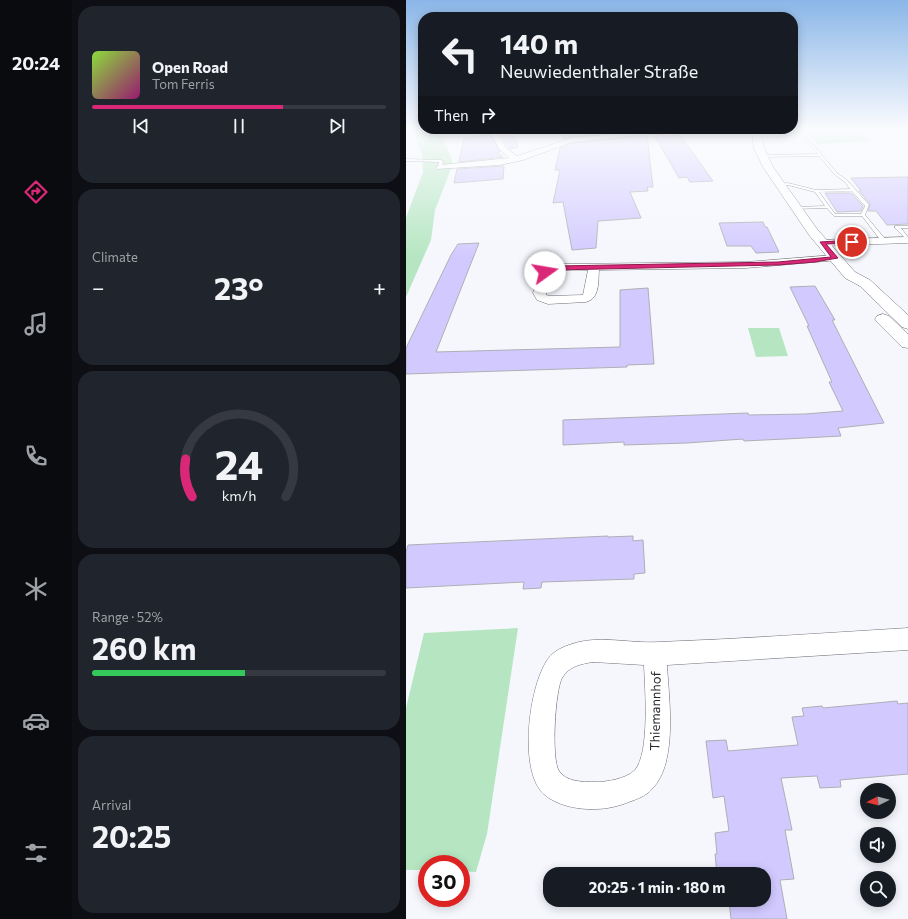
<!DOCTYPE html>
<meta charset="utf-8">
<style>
:root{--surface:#171b24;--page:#20242c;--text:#f1f3f6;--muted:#9ea1a6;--line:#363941;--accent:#db2777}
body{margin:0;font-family:Commissioner,sans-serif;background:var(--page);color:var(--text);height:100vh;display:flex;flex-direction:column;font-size:15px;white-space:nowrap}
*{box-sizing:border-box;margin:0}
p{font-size:13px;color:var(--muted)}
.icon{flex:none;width:22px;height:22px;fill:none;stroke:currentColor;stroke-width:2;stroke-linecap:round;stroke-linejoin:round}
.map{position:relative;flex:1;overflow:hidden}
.side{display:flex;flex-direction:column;gap:6px;padding:6px;background:#0d0f14;width:334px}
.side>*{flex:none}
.banner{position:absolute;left:12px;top:12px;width:380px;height:122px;border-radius:16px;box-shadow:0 2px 10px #0003;background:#171b24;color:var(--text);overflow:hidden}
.needle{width:26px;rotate:264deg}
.buttons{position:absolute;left:454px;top:783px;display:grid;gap:8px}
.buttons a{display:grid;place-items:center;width:36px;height:36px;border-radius:50%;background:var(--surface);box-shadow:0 2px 10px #0003;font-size:20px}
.speed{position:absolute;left:12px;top:855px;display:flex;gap:8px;font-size:20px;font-weight:700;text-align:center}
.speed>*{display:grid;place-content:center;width:52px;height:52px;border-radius:50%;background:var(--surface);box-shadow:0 2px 10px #0003;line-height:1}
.speed .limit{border:6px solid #d22;background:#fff;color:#111}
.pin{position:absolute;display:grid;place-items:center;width:34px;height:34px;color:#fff;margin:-17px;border:2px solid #fff;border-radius:50%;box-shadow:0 1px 4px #0007}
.me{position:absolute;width:44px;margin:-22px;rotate:77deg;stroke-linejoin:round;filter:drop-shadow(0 0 3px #0008)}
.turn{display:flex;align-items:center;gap:14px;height:84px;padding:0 16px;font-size:18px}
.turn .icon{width:52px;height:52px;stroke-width:2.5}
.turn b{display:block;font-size:28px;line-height:34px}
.then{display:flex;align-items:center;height:38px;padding:0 16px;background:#0003;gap:8px;font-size:15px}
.big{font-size:30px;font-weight:700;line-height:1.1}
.side .tile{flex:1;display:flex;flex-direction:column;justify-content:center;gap:6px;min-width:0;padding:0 14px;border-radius:16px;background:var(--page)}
.side .dial{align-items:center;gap:0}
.dial svg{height:104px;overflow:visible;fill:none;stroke:var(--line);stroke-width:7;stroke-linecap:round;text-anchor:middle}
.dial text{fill:var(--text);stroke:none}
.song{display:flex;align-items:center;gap:12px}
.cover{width:48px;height:48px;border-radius:6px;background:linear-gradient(135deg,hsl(90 70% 55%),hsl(320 70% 35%))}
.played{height:4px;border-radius:2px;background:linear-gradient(90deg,var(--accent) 65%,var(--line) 65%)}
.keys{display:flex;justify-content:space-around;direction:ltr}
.heat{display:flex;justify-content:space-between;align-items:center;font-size:22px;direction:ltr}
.charge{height:6px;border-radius:3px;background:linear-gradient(90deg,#34c759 52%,var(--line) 0)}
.trip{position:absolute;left:137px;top:867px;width:228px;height:40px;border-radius:16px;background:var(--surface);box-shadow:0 2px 10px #0003;font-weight:700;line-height:40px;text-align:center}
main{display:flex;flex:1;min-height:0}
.tabs{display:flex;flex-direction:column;width:72px;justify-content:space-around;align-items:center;background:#090b0e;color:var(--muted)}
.tabs .icon{width:28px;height:28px}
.tabs .selected{color:var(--accent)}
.tabs b{font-size:18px;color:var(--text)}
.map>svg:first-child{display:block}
.green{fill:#b5e6c1}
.building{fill:#d2caff;stroke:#afaeb4}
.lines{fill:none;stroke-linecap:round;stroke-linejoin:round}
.service-casing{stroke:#6e7076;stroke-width:1}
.minor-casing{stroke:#6e7076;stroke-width:1}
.tertiary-casing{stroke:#6e7076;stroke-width:1}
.service{fill:#fff;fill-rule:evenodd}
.minor{fill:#fff;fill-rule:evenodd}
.tertiary{fill:#fff;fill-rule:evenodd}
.route{fill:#db2777;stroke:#8e194d}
.labels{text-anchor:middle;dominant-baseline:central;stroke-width:3;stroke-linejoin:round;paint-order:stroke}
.near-street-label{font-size:13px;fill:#28292b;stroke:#fff}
</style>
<main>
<nav class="tabs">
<b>20:24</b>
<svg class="icon selected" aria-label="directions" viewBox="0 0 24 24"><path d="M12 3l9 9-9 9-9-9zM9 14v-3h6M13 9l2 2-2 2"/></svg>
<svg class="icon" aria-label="music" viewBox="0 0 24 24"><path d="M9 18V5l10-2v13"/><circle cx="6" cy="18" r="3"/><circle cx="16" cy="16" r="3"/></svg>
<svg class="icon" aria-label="phone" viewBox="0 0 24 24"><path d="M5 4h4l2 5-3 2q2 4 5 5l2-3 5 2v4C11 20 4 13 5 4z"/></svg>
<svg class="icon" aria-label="climate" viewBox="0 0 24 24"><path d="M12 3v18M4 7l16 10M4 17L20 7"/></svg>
<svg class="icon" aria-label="car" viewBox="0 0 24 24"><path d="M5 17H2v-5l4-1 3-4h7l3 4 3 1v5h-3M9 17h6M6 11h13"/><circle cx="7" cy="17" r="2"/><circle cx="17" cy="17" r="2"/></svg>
<svg class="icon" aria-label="filters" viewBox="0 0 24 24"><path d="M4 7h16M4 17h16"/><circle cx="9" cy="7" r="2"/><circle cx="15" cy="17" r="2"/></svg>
</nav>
<section class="side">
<div class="tile">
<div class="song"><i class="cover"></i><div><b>Open Road</b><p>Tom Ferris</p></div></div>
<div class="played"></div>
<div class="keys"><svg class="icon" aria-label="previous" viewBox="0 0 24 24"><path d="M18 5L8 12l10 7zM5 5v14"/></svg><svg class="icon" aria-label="pause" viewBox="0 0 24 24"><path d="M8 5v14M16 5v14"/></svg><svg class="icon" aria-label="next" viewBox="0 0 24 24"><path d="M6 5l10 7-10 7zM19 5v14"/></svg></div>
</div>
<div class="tile"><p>Climate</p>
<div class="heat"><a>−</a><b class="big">23°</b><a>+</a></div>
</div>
<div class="tile dial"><svg viewBox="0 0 100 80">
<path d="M14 69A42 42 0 1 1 86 69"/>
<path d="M14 69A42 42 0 0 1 9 40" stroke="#db2777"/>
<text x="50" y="56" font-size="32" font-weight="700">24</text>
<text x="50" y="72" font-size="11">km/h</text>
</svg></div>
<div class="tile"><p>Range · 52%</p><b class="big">260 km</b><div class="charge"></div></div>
<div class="tile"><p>Arrival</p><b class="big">20:25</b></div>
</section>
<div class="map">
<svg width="502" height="919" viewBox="0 0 502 919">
<rect width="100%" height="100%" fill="#f5f7fd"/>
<path class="green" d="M7 130H34L47 164 29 210 25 240 0 297V218L17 172 16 154Z
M400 130H446L467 141 411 144Z
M342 328H373L382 356 350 357Z
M112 628 81 834 70 872 55 871V864H21V870H0V708L18 633Z"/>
<path class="building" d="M177 130H237L166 137 157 139 159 132Z
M107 131 112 147 104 149 93 133Z
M267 133V135H274L307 181 284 182 281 177 273 178 248 135Z
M84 134 94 152H91L97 157 53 162 58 138Z
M241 136 247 187H241L242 191 224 192 235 218 192 221 190 248 166 250 157 202 147 203 154 170H149L154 148 166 143Z
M98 166 97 179 48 183 51 169Z
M502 177V224L481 225 470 211H462L464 204 453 191H455L445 178Z
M419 193H445L457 206 455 211 431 212Z
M357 222 359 227H361L373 252 350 253 345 246H321L313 223Z
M73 243 30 352 214 347V290L242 288 248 364 221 365V367L0 374V348L45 255 52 244Z
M409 286 429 320H426L434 336 478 423 432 428 435 436 379 439 338 441 337 439 281 443 218 445V442L157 445V420L342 413 343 415 399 414 437 411 423 382H426L401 326H403L384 287Z
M202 536V537L227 536V541L237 540 239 573 228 574V579L136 582 135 588 117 589 118 582 0 588V552L2 545Z
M491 701 492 704 502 703V774L434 780 435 787 414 788 411 776 375 778 386 830H379L388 879 374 880 381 919H325L323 900H358V874H311L309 854H311L309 833 323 831 318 796 307 798 300 741 320 740 322 751 392 745 386 717 398 716 396 708 416 706 417 708Z"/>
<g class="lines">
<g class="service-casing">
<path id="service" d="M392 130H395L431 173 441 180 463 205 459 215 480 240V242H476L456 216H428L421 208 387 209V207H389L419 206 409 192 382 185 373 186 372 184 382 183 410 190 444 189 439 182 429 175 413 156 356 157 357 155 412 154ZM446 191 459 206 455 214H429L413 192Z
M0 159 35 160 37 161 36 167 34 168 32 167 33 162 0 161Z
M489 226H502V228H495L502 237V241L489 228Z"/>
</g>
<g class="minor-casing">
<path id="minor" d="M84 130H90L100 148 111 156 166 138 248 130H269L265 132 166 142 117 160 94 165 31 169 30 167 34 165 103 158 93 149Z
M502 237V243L416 246 411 243 416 240Z
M429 255 434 258 433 260 340 268 193 270C192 282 194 298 180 302L142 304 131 300 127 293 133 272 143 266 154 264 340 262ZM182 270 177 295 144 296 140 295 142 275C153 268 170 270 182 270Z
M502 628V650L261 665C263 699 272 763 246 789 240 796 231 799 223 802 213 806 201 809 190 809 172 810 146 805 134 790 114 763 123 690 140 662 145 653 154 648 163 645 192 634 223 644 253 642 336 639 419 633 502 628ZM187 662 238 665C239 689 244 752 229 770 220 779 201 782 189 782 177 782 160 782 153 771 145 759 149 691 156 678 163 666 175 664 187 662Z"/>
</g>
<g class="tertiary-casing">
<path id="tertiary" d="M346 130H354L358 148 367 167 411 229 449 272 464 280 502 315V329L496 327 454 286 439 278 403 235 357 167 348 148Z
M477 314 483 316 502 334V348L496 347 471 322 469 319 471 316Z"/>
</g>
<use href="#service" class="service"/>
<use href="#minor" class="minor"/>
<use href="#tertiary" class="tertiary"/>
</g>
<linearGradient id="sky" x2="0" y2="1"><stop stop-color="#8ab6e8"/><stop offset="0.5" stop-color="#fafbfe"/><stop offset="1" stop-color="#fafbfe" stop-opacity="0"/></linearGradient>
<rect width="502" height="258" fill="url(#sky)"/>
<path class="route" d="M446 240 448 243 420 244 432 258 409 262 372 265 151 270 139 274 136 272 150 266 372 262 425 257 414 242Z"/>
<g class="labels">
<g class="near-street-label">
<text transform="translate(249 711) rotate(-89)">Thiemannhof</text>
</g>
</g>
</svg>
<div class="buttons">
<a><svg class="needle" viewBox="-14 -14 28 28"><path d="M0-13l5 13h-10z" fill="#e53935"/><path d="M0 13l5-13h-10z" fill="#9ea1a6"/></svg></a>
<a><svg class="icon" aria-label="sound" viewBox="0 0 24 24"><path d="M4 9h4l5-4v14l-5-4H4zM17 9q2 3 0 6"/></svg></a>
<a><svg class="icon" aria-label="search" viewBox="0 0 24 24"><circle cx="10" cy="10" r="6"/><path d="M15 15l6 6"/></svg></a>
</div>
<div class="speed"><div class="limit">30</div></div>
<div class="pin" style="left:446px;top:242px;background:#d93025"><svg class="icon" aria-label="arrive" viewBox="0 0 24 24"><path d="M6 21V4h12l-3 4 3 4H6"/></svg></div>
<svg class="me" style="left:139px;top:272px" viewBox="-20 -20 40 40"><circle r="19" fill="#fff"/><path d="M0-13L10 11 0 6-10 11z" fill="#db2777"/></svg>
<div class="trip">20:25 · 1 min · 180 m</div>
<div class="banner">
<div class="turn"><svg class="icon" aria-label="left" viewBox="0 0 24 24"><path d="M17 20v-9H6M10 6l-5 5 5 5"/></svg><div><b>140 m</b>Neuwiedenthaler Straße</div></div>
<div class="then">Then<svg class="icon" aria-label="right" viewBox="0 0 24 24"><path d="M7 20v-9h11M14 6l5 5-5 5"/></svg></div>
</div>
</div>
</main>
